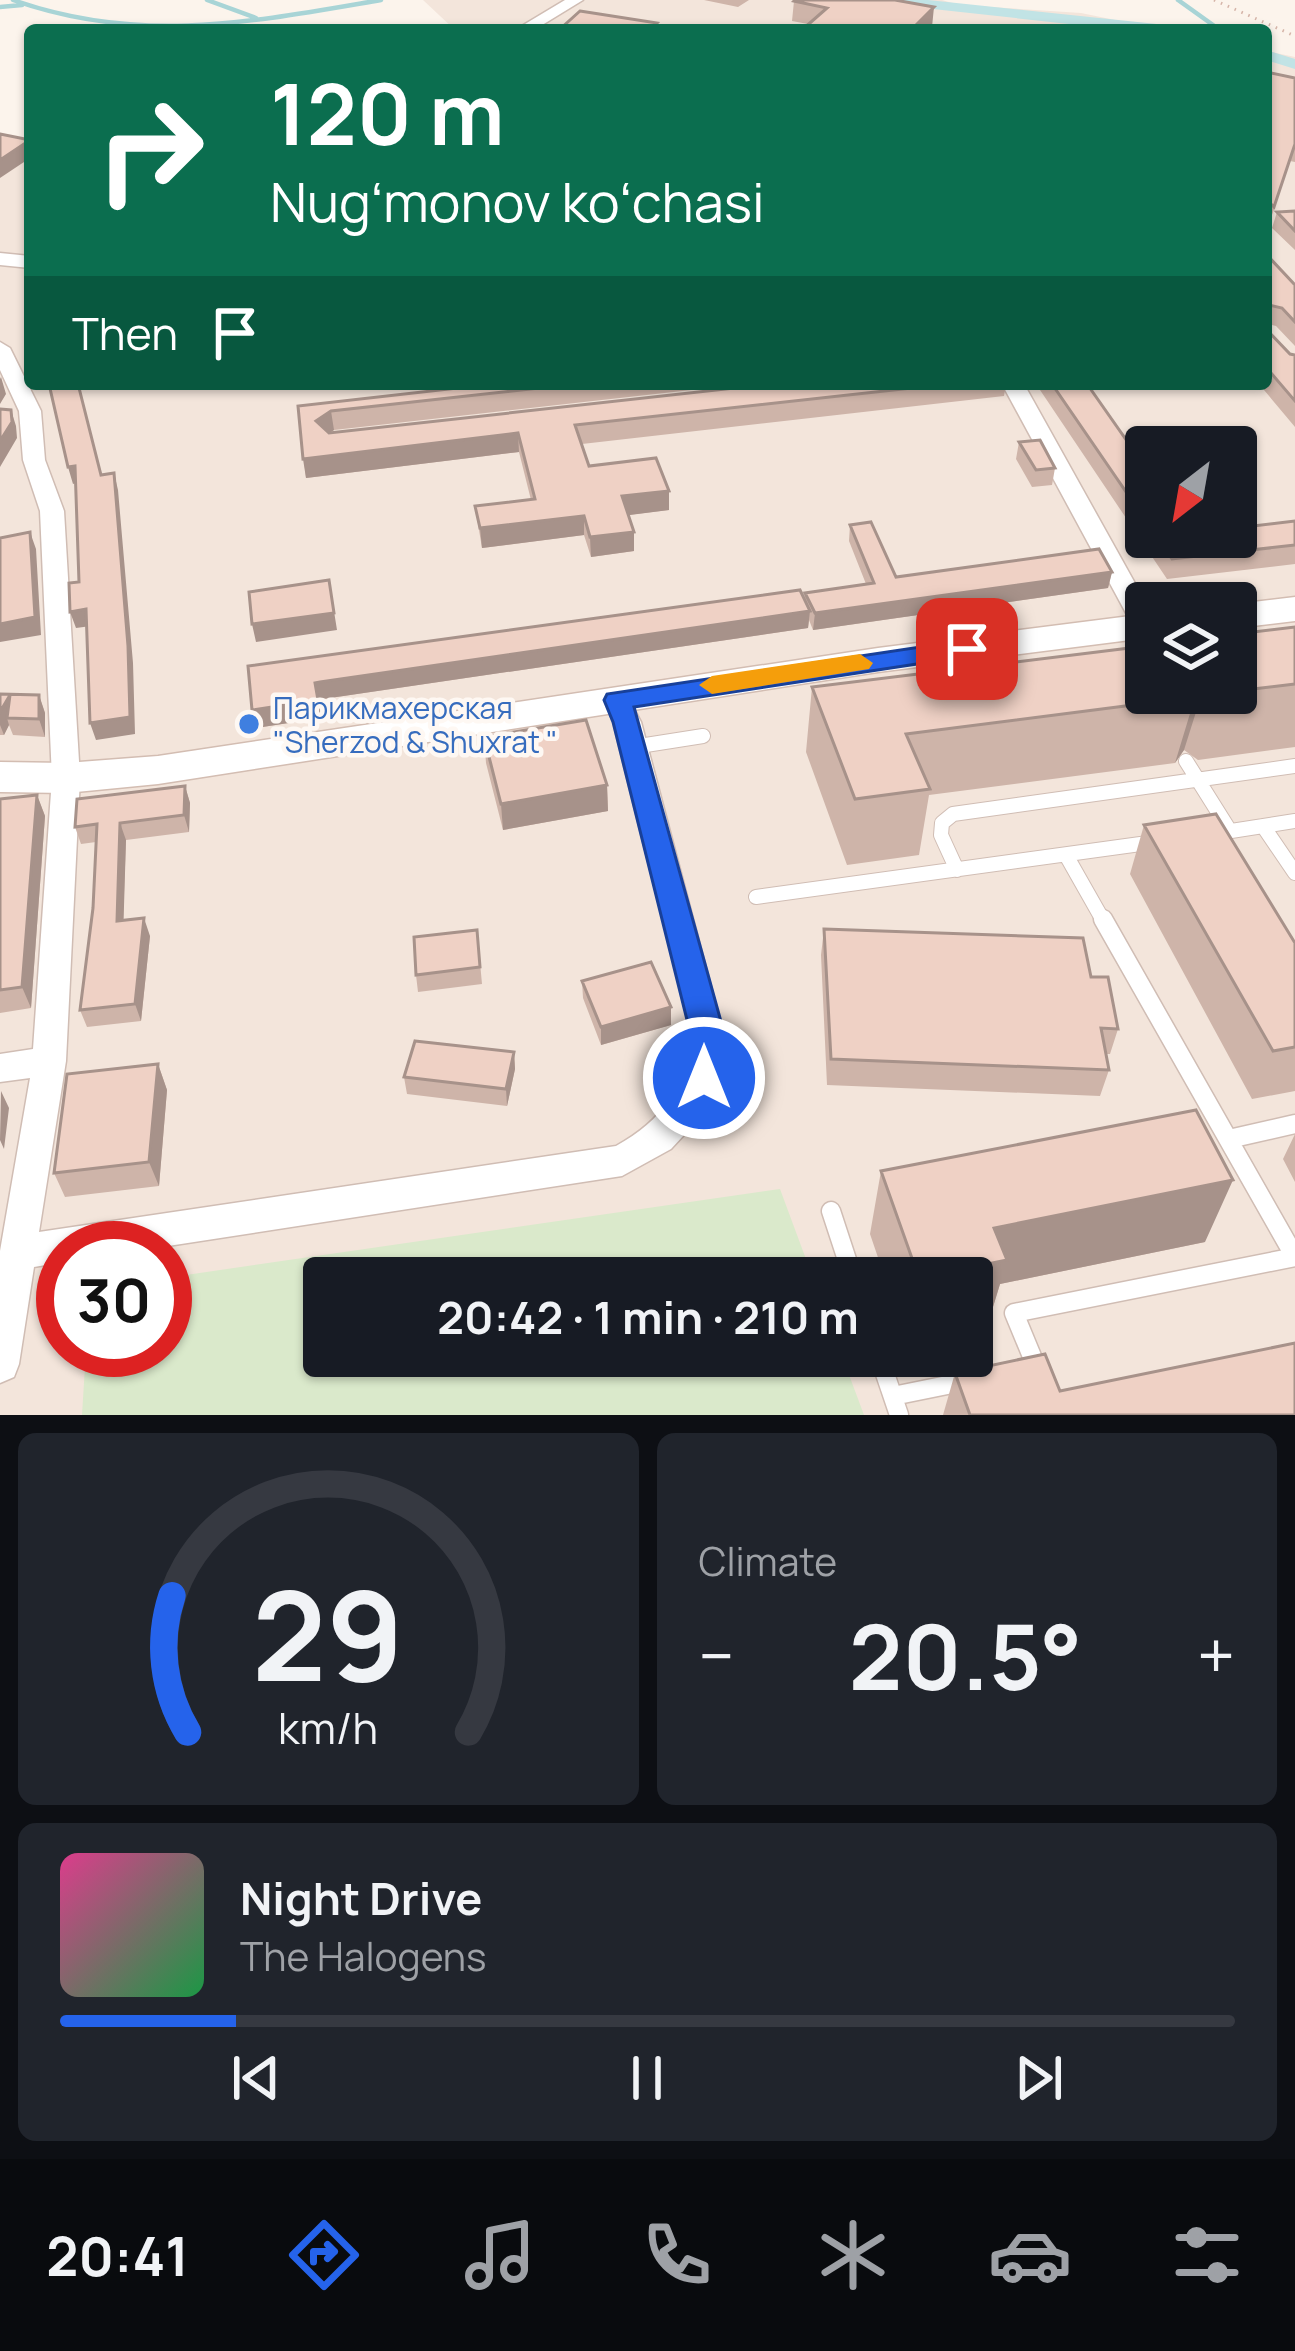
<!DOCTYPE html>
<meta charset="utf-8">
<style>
:root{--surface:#171b24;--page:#20242c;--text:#f1f3f6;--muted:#9ea1a6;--line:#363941;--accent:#2563eb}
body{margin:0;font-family:Manrope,sans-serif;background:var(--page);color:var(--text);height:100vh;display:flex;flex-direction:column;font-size:45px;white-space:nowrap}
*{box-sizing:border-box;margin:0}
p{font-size:39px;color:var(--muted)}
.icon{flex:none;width:66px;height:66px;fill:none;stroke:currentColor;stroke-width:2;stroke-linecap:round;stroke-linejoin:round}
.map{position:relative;height:1415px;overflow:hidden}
.sheet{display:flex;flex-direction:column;gap:18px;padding:18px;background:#0d0f14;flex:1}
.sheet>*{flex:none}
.banner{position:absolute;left:24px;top:24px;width:1248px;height:366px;border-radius:12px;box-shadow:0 3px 9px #0004;background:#0b6e4f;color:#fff;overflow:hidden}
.needle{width:78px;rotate:211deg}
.fabs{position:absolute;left:1125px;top:426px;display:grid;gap:24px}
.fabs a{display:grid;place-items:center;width:132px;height:132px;border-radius:12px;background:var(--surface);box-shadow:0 3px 9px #0004;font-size:60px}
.speed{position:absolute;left:36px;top:1221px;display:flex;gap:24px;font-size:60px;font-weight:700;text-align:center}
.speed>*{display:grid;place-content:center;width:156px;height:156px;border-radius:50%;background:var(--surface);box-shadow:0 3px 9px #0004;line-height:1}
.speed .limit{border:18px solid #d22;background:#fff;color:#111}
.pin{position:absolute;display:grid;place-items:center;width:102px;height:102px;color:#fff;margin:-51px;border-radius:24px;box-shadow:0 6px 18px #0006}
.me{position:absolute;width:132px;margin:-66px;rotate:0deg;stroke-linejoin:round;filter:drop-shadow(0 0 9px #0008)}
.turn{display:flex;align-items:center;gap:42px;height:252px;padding:0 48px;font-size:54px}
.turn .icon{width:156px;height:156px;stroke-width:2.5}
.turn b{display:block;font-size:84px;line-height:102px}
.then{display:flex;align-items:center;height:114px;padding:0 48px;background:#0003;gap:24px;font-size:45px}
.big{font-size:90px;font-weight:700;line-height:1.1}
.sheet .widget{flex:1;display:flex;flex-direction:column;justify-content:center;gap:18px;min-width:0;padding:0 42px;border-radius:18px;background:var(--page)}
.sheet .dial{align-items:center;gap:0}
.dial svg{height:312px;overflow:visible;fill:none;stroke:var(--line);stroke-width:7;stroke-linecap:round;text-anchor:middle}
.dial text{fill:var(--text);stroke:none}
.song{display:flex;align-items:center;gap:36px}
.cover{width:144px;height:144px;border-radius:18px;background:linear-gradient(135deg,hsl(330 70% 55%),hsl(140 70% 35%))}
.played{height:12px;border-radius:6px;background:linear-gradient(90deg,var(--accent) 15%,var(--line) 15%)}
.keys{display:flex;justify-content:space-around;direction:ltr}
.heat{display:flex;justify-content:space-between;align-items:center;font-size:66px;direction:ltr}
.sheet .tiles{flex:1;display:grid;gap:18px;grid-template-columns:1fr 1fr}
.widget:last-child{grid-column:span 2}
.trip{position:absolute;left:303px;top:1257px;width:690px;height:120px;border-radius:12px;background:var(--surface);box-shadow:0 3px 9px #0004;font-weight:700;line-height:120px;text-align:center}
.menu{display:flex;height:192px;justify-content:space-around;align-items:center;background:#090b0e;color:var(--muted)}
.menu .icon{width:84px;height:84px}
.menu .active{color:var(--accent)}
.menu b{font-size:54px;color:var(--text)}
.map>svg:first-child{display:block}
.residential{fill:#f3e5db;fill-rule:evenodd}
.green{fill:#dae9cb}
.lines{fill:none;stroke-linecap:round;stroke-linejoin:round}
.stream{stroke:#a8d4d6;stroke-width:4.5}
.canal{fill:#c1e3e5;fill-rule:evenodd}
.service-far1-casing{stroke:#d0bdb4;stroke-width:16}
.service-casing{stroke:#d0bdb4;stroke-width:21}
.minor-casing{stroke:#d0bdb4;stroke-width:3}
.secondary-casing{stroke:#d3bdb2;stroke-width:3}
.path{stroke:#d5b4a8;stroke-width:3;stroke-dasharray:1.5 6;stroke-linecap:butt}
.service-far1{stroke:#fff;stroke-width:14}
.service{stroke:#fff;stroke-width:18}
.minor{fill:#fff;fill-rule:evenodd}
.secondary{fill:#fff;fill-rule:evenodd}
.wall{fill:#ceb4a9}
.shaded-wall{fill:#a7928a}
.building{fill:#efd1c5;stroke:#a7928a;stroke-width:3}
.route{fill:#2563eb;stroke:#184099;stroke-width:3}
.slow{fill:#f59e0b}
.shop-dot{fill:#3f7fe0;stroke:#fef8f3;stroke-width:4.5}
.labels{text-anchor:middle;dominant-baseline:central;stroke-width:9;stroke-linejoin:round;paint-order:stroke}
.shop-label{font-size:30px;fill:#366cbe;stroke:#fef8f3;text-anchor:start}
</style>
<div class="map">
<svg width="1295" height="1415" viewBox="0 0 1295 1415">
<rect width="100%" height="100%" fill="#fcf4ec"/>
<path class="residential" d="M423 0H942L959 5 1081 13 1164 30H455Z
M1266 51 1295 57V1415H0V144L30 154V384H1266ZM1146 447H1236V537H1146ZM1146 603H1236V693H1146ZM63 1248H165V1350H63ZM324 1278H972V1356H324Z"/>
<path class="green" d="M780 1189 813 1278H324V1356H842L864 1415H82L86 1350H165V1278Z"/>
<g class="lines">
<path class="stream" d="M13 0C140 45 252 22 381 0
M207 0 256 18
M1178 0 1220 30
M0 7 22 5"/>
<path class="canal" d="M880 0H928L1166 25 1174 30H1124L887 4Z
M1266 50 1295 59V69L1266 60Z"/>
<g class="service-far1-casing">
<path id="service-far1" d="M633 747 703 736
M1186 761 1230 831
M1263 826 1295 873
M1212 834 1295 821
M1066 855 1104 922
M957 870 941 835 942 823 953 814 1295 766
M756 897 1155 842"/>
</g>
<g class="service-casing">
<path id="service" d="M1229 1139 1295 1124
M831 1211 853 1278
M879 1356 899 1415
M1038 1371 1014 1313 1295 1257 1103 919
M893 1396 967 1381"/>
</g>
<g class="minor-casing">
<path id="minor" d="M565 0H583L534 30H515Z
M0 253 30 256V268L0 265Z
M0 342 10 348 41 411 45 460 64 511 80 778 66 1061 39 1232 616 1146C663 1120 683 1089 692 1036L613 722 604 700 617 691 626 694 641 722 724 1036 716 1079 696 1122 671 1149 622 1176 155 1248H63V1262L34 1267 19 1364 14 1377 0 1383V1251L30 1078 0 1082V1054L33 1049 52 778 40 511 23 460 19 411 0 370Z
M1002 384H1024L1146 603V634L1133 626Z"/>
</g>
<g class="secondary-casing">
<path id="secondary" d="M1295 597V621L1236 628V604Z
M1146 614V638L878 672 158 784 66 793 0 792V762L66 763 158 756 878 648Z"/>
</g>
<path class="path" d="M1214 0 1295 36"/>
<use href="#service-far1" class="service-far1"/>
<use href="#service" class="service"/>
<use href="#minor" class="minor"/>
<use href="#secondary" class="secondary"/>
</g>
<path class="wall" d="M704 0H749L738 7Z
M794 1 932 27 808 24 792 21Z
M1266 72 1295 78V162L1290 161 1269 224 1266 221Z
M1295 211V250L1272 228 1277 212Z
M1266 254 1295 285V346L1276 326 1268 324V331L1290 354 1295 355V427L1259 384H1266Z
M493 384H745L334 430 329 433 770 384H1006L1004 396 582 444 589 466 669 510 628 515 634 532V551L591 557 584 535 482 548 475 506 531 500 519 452 306 478 298 406Z
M1036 384H1087L1143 464 1141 472 1146 478V537H1236L1295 521V564L1167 579Z
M1019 442 1055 468 1052 485 1032 487 1016 459Z
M850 525 896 577 1112 572 1108 588 813 630 809 620 808 628 323 699 319 701 321 718 256 728 252 710 804 600 805 593 866 584 849 541Z
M1295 627V747L1198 760 1184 750 1175 763 929 795 919 855 847 865 806 752 812 687 1236 693V634Z
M0 694 39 695 45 713V737L13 735 9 725 4 735H0Z
M484 737 607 785 608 811 503 830 486 763Z
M185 786 190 803 189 832 126 840 123 921 150 936 141 1021 87 1027 80 1010 93 908 96 842 81 844 75 827Z
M37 795 45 816 31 1008 0 1013V799Z
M1144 825 1295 943V1091L1252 1099 1130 874Z
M824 929 1091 977 1118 1029 1110 1054H1106L1109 1070 1100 1096 827 1085 821 955Z
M477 930 482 984 418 992 416 975Z
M582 981 671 1025 601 1045 583 998Z
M514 1052 515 1069 507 1106 407 1094 404 1077Z
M158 1064 167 1090 159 1186 65 1197 54 1173Z
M1295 1134V1182L1283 1159Z
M881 1171 1205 1242 1000 1284 989 1320 972 1278H885L870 1234Z
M955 1373 1060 1391 1295 1415H943Z"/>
<path class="shaded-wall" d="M934 7 932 27 929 30H911Z
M30 140V158L0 178V160Z
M1 377 6 394 0 404V379Z
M11 410 16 426 17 438 0 467V441Z
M331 411 334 430 319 440 316 421Z
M518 433 519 452 306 478 303 459Z
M75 466 79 482 73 484 68 467Z
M114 473 118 490 133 663 135 734 96 740 90 723Z
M669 491V510L622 516V496Z
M584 516V535L482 548 480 528Z
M30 532 36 549 41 635 0 642V624Z
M634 532V551L591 557 590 537Z
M1112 572 1108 588 813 630 815 613Z
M329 580 337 630 256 642 252 624Z
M86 609 91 626 76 628 70 612Z
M810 611 808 628 323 699 319 701 321 718 256 728 252 710 315 683 507 653Z
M1198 693H1202L1184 750 1175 763 1195 697Z
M10 695 7 718 9 725 4 735 0 725V712Z
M39 695 45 713V737L39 719Z
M607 785 608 811 503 830 501 804Z
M185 786 190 803 189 832 184 815Z
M37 795 45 816 31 1008 22 987Z
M120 823 126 840 123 939 117 921Z
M144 918 150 936 141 1021 135 1004Z
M671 1007V1025L601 1045V1027Z
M514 1052 515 1069 507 1106 506 1089Z
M158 1064 167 1090 159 1186 149 1162Z
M1 1091 9 1108 4 1149 0 1140Z
M1233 1180 1205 1242 1000 1284 989 1320 972 1324V1278H919L994 1228Z"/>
<path class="building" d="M795 0H895L934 7 911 30H806L803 29 827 8 794 1Z
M580 11 657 23 650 30H559Z
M1266 72 1295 78V144L1274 207 1266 199Z
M0 134 30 140 0 160Z
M1295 211V231L1277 212Z
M1266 254 1295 285V322L1282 308 1269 305 1268 331 1290 354 1295 355V401L1266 367Z
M49 384H78L101 475 114 473 128 646 130 717 90 723 86 609 70 612 69 583 79 582 75 466 68 467Z
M493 384H575L331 411 316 421 329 433 770 384H948L575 425 589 466 656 458 669 491 622 496 634 532 590 537 584 516 480 528 475 506 535 499 518 433 303 459 298 406Z
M1052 384H1087L1143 464 1137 465 1146 478V521Z
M0 409 11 410 12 422 0 441Z
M1040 440 1055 468 1036 470 1019 442Z
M1295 521V545L1172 559 1157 537H1236V528Z
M871 522 896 577 1099 549 1112 572 815 613 805 593 874 583 850 525Z
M30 532 35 617 0 624V538Z
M329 580 334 613 252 624 249 592Z
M800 590 810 611 320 682 315 683 318 700 252 710 248 666Z
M1295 627V684L1236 691V634Z
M1146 646V693H1198L1195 697 906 734 930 789 855 799 812 687Z
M0 694 39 695V719L7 718 10 695 0 712Z
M586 720 607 785 501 804 484 737Z
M185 786 184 815 120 823 117 921 144 918 135 1004 80 1010 93 908 97 824 75 827 77 799Z
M37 795 22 987 0 990V799Z
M1216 814 1295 943V1047L1273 1051 1144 825Z
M824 929 1083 938 1091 977H1108L1118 1029 1101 1028 1109 1070 831 1059Z
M477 930 480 967 416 975 414 937Z
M651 962 671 1007 601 1027 582 981Z
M415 1041 514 1052 506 1089 404 1077Z
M158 1064 149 1162 54 1173 67 1074Z
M1196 1110 1233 1180 994 1228 1007 1260 919 1278 881 1171Z
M1295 1343V1415H970L955 1373 1045 1354 1060 1391Z"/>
<path class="route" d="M967 640 980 649 976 655 634 707 725 1036 715 1089 704 1093 692 1089 687 1078 691 1036 613 722 604 700 607 694Z"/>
<path class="slow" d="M860 654 873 663 869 669 712 694 699 685 712 676Z"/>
<circle class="shop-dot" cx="249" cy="724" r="12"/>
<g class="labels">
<g class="shop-label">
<text x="273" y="707">Парикмахерская<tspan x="273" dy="34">"Sherzod &amp; Shuxrat "</tspan></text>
</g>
</g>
</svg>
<div class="fabs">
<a><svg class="needle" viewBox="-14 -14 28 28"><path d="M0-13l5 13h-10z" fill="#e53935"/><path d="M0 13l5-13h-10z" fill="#9ea1a6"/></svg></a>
<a><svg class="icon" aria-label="layers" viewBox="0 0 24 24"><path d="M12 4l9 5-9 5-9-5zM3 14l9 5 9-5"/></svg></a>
</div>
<div class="speed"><div class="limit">30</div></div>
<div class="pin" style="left:967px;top:649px;background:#d93025"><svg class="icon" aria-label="arrive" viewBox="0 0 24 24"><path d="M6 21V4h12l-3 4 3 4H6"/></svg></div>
<svg class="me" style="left:704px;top:1078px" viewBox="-20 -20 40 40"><circle r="17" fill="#2563eb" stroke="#fff" stroke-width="3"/><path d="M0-11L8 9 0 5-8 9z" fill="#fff"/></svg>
<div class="trip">20:42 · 1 min · 210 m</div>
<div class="banner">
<div class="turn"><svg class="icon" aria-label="right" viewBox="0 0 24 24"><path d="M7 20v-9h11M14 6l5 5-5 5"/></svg><div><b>120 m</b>Nugʻmonov koʻchasi</div></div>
<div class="then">Then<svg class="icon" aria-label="arrive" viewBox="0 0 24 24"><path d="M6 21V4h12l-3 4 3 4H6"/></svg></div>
</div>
</div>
<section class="sheet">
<div class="tiles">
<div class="widget dial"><svg viewBox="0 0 100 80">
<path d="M14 69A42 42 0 1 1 86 69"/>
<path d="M14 69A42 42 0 0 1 10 34" stroke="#2563eb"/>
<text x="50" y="56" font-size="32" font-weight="700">29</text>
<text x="50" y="72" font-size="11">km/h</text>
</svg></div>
<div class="widget"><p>Climate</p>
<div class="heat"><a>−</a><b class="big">20.5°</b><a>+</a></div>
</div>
<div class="widget">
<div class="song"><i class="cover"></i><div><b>Night Drive</b><p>The Halogens</p></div></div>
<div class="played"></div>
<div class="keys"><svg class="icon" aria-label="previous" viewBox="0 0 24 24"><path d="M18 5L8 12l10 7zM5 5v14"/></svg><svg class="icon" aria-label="pause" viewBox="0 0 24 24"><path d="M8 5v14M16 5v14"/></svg><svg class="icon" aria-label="next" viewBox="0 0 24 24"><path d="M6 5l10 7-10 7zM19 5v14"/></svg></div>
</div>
</div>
</section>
<nav class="menu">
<b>20:41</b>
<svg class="icon active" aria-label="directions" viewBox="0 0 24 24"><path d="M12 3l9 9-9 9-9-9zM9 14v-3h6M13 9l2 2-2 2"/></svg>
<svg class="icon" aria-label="music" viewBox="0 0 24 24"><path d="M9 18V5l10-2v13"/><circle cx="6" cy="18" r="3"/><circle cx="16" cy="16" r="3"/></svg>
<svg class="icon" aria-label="phone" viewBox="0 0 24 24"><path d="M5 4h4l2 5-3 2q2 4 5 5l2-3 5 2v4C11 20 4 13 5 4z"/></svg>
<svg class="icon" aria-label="climate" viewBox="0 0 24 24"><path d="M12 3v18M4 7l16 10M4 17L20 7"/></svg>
<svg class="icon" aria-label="car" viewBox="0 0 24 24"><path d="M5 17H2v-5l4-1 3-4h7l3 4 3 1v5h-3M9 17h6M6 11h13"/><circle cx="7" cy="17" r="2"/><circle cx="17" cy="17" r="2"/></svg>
<svg class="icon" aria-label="filters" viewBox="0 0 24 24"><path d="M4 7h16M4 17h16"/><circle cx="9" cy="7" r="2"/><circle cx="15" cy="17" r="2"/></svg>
</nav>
